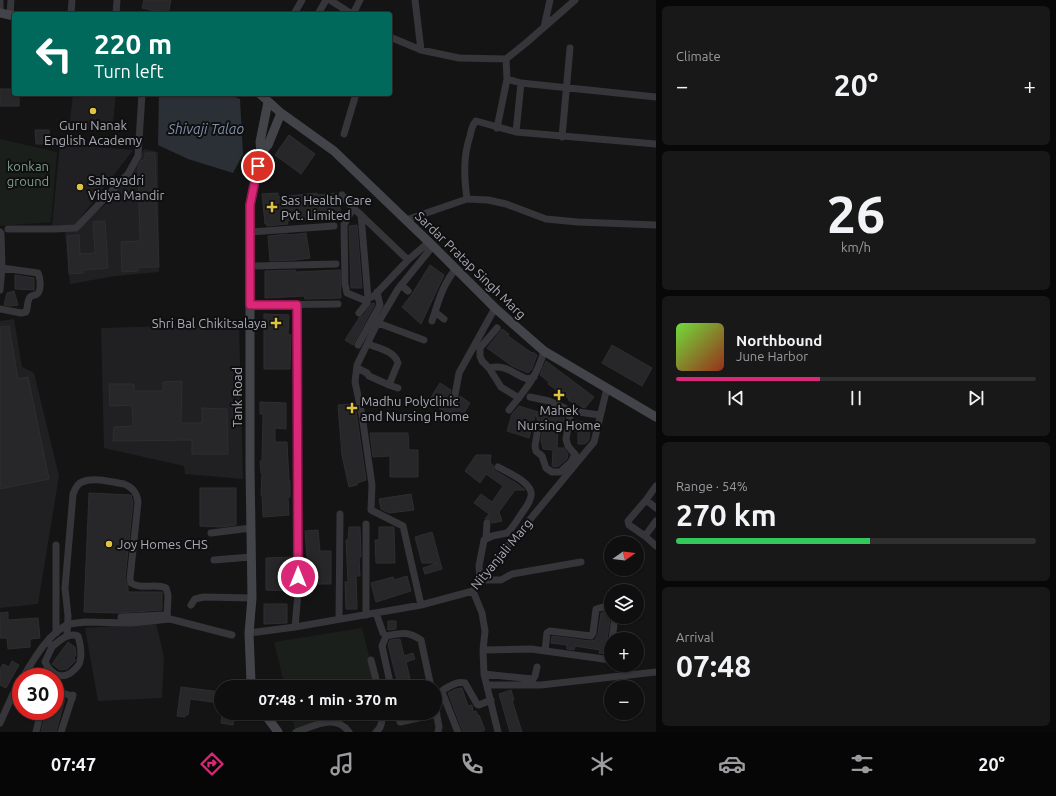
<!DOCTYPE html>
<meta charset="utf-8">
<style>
:root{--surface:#0f0f10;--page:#181819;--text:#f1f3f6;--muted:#9b9c9f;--line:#2f2f30;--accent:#db2777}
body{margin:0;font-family:Ubuntu,sans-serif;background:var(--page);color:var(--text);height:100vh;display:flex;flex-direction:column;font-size:15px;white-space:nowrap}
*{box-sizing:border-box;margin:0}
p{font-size:13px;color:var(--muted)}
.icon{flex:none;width:22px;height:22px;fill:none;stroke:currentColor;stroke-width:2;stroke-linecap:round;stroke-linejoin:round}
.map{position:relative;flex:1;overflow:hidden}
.sheet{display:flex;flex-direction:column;gap:6px;padding:6px;background:#080809;width:400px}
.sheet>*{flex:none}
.top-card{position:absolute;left:12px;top:12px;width:380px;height:84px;border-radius:4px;box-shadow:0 1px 3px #0004,0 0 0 1px var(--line);background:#00695c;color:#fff;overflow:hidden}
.needle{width:26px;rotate:76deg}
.controls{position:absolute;left:604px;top:536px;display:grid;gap:8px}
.controls a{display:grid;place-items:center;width:40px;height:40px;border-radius:50%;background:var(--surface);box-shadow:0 1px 3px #0004,0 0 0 1px var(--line);font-size:20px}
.speed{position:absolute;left:12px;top:668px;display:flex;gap:8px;font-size:20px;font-weight:700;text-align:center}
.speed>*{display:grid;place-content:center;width:52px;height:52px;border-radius:50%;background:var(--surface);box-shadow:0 1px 3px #0004,0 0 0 1px var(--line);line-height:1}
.speed .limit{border:6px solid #d22;background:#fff;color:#111}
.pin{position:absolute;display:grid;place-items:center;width:34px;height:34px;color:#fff;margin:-17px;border:2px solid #fff;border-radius:50%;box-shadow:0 1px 4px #0007}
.me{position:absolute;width:44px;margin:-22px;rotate:0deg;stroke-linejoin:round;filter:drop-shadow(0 0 3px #0008)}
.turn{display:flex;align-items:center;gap:14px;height:84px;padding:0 16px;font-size:18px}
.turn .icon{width:52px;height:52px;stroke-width:2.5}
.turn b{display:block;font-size:28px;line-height:34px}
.big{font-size:30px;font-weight:700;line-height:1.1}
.sheet .card{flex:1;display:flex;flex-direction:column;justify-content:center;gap:6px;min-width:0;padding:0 14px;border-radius:6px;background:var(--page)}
.sheet .dial{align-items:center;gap:0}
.dial b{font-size:52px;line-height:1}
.song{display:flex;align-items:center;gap:12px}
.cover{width:48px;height:48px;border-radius:6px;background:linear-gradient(135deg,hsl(100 70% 55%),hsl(10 70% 35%))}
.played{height:4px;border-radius:2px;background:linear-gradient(90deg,var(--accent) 40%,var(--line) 40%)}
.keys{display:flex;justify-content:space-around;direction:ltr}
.heat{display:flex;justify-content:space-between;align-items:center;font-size:22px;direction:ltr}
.charge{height:6px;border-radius:3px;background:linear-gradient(90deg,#34c759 54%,var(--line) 0)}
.trip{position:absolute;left:214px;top:680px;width:228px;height:40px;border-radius:20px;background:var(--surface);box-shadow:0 1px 3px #0004,0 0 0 1px var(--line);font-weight:700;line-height:40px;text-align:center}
.menu{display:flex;height:64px;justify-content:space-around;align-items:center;background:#060606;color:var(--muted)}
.menu .icon{width:28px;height:28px}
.menu .selected{color:var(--accent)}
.menu b{font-size:18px;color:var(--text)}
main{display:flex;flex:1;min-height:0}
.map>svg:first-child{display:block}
.built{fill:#202022}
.green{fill:#1a1f1c}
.water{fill:#2b3037}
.building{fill:#272729;stroke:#2e2e31}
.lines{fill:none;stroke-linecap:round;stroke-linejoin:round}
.street{stroke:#35353a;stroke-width:7}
.secondary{stroke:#434449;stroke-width:9}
.route-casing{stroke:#8e194d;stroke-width:10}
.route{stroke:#db2777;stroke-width:7}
.poi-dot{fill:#e0c441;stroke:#0f0f10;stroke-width:1.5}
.labels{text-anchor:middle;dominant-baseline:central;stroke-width:4;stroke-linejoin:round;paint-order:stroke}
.poi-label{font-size:13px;fill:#a7a9b4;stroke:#0f0f10;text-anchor:start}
.park-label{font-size:13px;fill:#7f9d86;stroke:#0f0f10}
.street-label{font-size:13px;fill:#a7a9b4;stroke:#0f0f10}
.water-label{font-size:14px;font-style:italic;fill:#8191ac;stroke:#0f0f10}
</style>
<main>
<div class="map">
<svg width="656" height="732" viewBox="0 0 656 732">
<rect width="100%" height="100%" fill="#141415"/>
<path class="built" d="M73 94H116L112 132 69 129Z
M60 144 133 150 75 225 52 226Z
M144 149 158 152 159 272 115 276 70 284 65 232 76 230 109 201 128 177Z
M14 319 22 367 34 373 59 476 38 604 0 608V321Z
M239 324 243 479 185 474 184 466 104 448 101 328Z
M156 623 164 657 162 698 98 701 85 628Z"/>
<path class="green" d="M0 139 57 152 51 222 0 226Z
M362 628 377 687H285L274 642Z
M291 713H361L295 729Z"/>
<path class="water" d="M159 94H227L240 99 243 154 233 173 188 159 158 145Z"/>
<path class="building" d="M144 0H171L168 14 142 8Z
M0 89H14V94H19V106H0Z
M35 130H49L50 144H36Z
M289 135 315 154 301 174 275 155Z
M145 153H155L159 267H138V271L122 272 121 242 140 241 138 166 142 160H145Z
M278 193V197L317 193V195L337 193 339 200 341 217 287 221 288 224 267 226V224H265L262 194Z
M105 221 108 268 83 270V273L69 274 67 236 79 235 80 254 95 253 93 222Z
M357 225 362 288H351L349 226Z
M306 233 310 258 295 260 270 261 268 236 288 234 289 235Z
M430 265 444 275 421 324 402 307 412 294Z
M295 270 296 272 340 270 341 298 305 299 304 296 265 298V271Z
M15 275 34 278V290L15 289Z
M14 291 18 305 10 306 4 305 7 293Z
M372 303 375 304 353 345 345 340 359 318 363 316Z
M264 314 289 315 288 334 291 335 290 369H264Z
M9 326 18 379 28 377 49 479 0 489V327Z
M502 329 509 334 508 336 532 353 533 352 537 355 532 369 528 373 512 366 487 348Z
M612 345 652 368 642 386 602 363Z
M546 361 594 397 585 408 582 407 574 402 573 403 568 400 569 399 548 384 549 382 540 375Z
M182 381 181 423H202V408L227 409 228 454H192V440L113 441 114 427 133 426 132 405 110 406 109 384H134V391H163V382Z
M440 383 451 390 450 396 452 399 457 400 460 396 470 403 460 420 448 412 447 413 439 408 441 406 430 399Z
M260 402 286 403V429L275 428V442H287L289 481H290V497H288L289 515 263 517 262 495H261L262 473H261L260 461H262L263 414H260Z
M355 404 366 480 357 483V485L349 487 342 455 338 405Z
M519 406 545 414V411L560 412 565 414 562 430H558L557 448H564L568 454 567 459 559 466 554 467 552 466 553 450 543 449 541 440 543 427 538 423 536 413 529 438 507 431 512 414Z
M574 421 590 422 589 440 585 444H578V431H572Z
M370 433H408L409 450H418V477H390V456L373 457Z
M476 455H491L490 463 493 465 494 470 516 483 525 490H515L499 512 502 521 492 523 489 519H485L489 514 474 503 481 494 492 502 503 486 486 474 480 483 465 471Z
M200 488H236V525L222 527 200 526Z
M89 493 131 495 133 502 125 579 128 587V592H162V610L118 613 84 612Z
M411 494 414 510 389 513 381 509 379 499Z
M349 527H360L361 557H359L360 576H356L357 609H346L345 582H348L346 540H348Z
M379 527H394L395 563H376L375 540H379Z
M318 530 320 551H331V584H307L308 570 305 531Z
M432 532 442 569 425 574 423 568 438 563H422L415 537Z
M292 557 293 591 266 590V558Z
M407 576 411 591 376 602 371 583 393 577 394 580Z
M264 604H287V623L264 624Z
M8 612V620L38 618 40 638 30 639V647L8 649 7 638H0V613Z
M603 612 611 613 607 639 608 643 611 644V654L599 653 600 650 575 646 574 650 567 649V645L551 643 552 636 590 641 595 640 598 634 601 613Z
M388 621H396V629L388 630Z
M400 639 404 656 413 653 415 659 406 662 412 687H399L393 665 388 644 390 640Z
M68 642 75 647 76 655 74 658 75 659V661L67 669 60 670 52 664Z
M12 661 19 665 6 688 0 685V669L3 664 9 667Z
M181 687 221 692V703L190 699 188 715H185V717L177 716Z
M462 688 468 706 472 705 473 712 476 711 478 716 479 715 485 730 481 732H463L448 693 456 689Z
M511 690 514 700H512L522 732H510L499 694Z
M55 696 65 699 56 732H41L46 711H55Z
M222 713H235L233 725 221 723Z"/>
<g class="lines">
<path class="street" d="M330 0 352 14
M415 0 421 50
M0 13V0
M71 14 72 0
M116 14 117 0
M294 14 302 0
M318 14 326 0
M353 14 360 0
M10 15 11 0
M544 27 550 0
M390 37 421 50 459 58 506 59
M506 59 526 43 575 0
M507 79 521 83 656 97
M497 128 507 79 506 59
M516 132 521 83
M344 134 356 94
M562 137 570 48
M342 195 353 208 344 225 345 284 347 293 364 300 374 296 408 260
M467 199C464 177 463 157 470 136 471 131 472 125 476 121L516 132 656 144
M353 208 361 215 368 298 367 303 359 313
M361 215 408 260 429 242
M406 220 467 199 488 200 506 204 546 219 578 222 656 225
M8 229H54L76 228 128 174 138 156 142 94
M0 232 1 233 2 268
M249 232 334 226
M251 266 336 264
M401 285 408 291
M0 290 2 268 38 273C40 277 42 291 37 294 34 296 30 295 29 299 27 303 28 307 26 312L21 313 0 309
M250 305 338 304
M435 312 444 319
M432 321C438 303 443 283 456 269
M378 323 424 340
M497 328 480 348V356L482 361 489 368 501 387 519 398
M358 345 380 305 377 292
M357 368 367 373 369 376 389 385 398 363C395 351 378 348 368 344
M489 368C507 364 511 373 527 379L534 377
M389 385 398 388
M455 395 459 373 495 308
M530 397 549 401 571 411 600 415
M509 410C525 390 537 377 544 351
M571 411 566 439 568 446 577 457
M538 428 535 446 536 451 542 456 546 468 552 472H560L571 462 575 454
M498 467C507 472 534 483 531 496 530 503 525 508 522 513 517 520 513 528 507 533L492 536 484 540 479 566 480 580H501L512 574 581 562
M656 486 646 500 656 508
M656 521 645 536 656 546
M211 533 251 528
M645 536 629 525 628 521 646 500
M486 539 487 523
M56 545V633
M214 560 251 557
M473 591 482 613 485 631 483 650 484 674 498 732
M191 605 195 599 204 597 252 598
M421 605 403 526 371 510 372 485 362 415 355 382 357 365 375 328 398 289 433 246
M376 613 383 633
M366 615V524
M121 617 163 615
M339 619 340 514
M295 627 298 593 297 305
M249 633 295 627 421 605 473 591 480 580 594 442 607 388
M67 636 68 616 65 588 73 494C75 489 78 483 82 482 94 477 112 482 124 484 133 487 137 493 138 502L130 579 131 583C141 590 155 583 166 588L168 595 167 619
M612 639 615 617
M48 641 52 647 45 662C52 676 64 681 75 669 77 667 80 664 80 661 82 654 80 643 78 636 68 632 59 641 52 647
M483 650 531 649 611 660
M545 651 547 633 550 631 591 636 593 633 596 609 603 607 611 608
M371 660 378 687
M484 674 533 679 535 676 537 667
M23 677C34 659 47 635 67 625 72 623 79 623 85 622L131 623 170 619 232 635
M487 685H541L656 672
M391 687 382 646 386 636C402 633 407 631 421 640L431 687
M55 691 69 695 72 699
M435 706 439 727 438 732
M397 713 400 722 437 714
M0 723 13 694 21 681
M36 732 41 711
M61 732 73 695
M296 732C315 726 335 713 349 732
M376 732C382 728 382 719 383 713
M458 732 442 692 443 690C450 686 457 681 465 683L477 704 479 705 491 700"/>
<path class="secondary" d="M0 13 14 16
M260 94 281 113 334 151 433 246 495 308 544 351 656 417
M261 153 260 142 268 102
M253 687 251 682 249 633 252 598 250 467V205L261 153 268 145 281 113
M264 713 278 732"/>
</g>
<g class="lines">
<g class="route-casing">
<path id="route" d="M258 166 250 205V305H297L298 577"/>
</g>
<use href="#route" class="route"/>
</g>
<g class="poi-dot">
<circle cx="93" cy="111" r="4"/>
<circle cx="80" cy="187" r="4"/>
<path d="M270 201h4v4h4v4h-4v4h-4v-4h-4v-4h4z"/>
<path d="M274 317h4v4h4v4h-4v4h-4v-4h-4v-4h4z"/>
<path d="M557 389h4v4h4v4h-4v4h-4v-4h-4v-4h4z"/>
<path d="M350 402h4v4h4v4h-4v4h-4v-4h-4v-4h4z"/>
<circle cx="109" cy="544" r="4"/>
</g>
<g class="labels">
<g class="poi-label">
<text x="93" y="125" text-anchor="middle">Guru Nanak<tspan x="93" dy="15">English Academy</tspan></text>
<text x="88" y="180">Sahayadri<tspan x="88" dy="15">Vidya Mandir</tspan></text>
<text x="281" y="200">Sas Health Care<tspan x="281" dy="15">Pvt. Limited</tspan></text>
<text x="267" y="323" text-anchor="end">Shri Bal Chikitsalaya</text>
<text x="361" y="401">Madhu Polyclinic<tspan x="361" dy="15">and Nursing Home</tspan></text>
<text x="559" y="410" text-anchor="middle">Mahek<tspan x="559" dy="15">Nursing Home</tspan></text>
<text x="117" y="544">Joy Homes CHS</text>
</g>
<g class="park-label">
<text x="28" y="166">konkan<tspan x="28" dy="15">ground</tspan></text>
</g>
<g class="street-label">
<text transform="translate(471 265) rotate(44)">Sardar Pratap Singh Marg</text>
<text transform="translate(237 397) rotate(-90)">Tank Road</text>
<text transform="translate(501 554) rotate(-50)">Nityanjali Marg</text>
</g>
<g class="water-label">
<text x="206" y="129">Shivaji Talao</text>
</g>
</g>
</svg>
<div class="controls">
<a><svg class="needle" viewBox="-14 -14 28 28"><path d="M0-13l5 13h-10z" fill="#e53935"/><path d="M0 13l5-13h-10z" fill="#9b9c9f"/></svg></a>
<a><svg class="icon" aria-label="layers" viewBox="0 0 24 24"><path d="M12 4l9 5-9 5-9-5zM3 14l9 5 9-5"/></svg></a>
<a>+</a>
<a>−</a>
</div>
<div class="speed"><div class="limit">30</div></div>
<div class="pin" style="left:258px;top:166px;background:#d93025"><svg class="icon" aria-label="arrive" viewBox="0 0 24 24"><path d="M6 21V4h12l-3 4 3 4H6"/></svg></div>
<svg class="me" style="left:298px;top:577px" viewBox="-20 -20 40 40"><circle r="17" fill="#db2777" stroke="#fff" stroke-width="3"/><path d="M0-11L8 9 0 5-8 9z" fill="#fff"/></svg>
<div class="trip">07:48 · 1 min · 370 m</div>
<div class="top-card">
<div class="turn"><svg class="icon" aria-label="left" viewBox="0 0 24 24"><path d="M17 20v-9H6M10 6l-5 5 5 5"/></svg><div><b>220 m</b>Turn left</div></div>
</div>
</div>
<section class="sheet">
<div class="card"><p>Climate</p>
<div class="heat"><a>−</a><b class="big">20°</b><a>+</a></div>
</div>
<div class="card dial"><b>26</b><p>km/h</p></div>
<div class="card">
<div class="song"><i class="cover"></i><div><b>Northbound</b><p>June Harbor</p></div></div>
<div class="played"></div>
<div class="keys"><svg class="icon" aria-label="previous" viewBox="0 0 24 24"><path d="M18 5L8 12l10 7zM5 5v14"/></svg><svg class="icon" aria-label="pause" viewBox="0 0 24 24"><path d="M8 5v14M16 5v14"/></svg><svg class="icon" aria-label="next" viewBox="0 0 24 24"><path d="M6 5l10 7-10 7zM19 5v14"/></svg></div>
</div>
<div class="card"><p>Range · 54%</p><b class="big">270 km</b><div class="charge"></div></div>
<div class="card"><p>Arrival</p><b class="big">07:48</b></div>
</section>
</main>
<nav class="menu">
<b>07:47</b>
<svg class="icon selected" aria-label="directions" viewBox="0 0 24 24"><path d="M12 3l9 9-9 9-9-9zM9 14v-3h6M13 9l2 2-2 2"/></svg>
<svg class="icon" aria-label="music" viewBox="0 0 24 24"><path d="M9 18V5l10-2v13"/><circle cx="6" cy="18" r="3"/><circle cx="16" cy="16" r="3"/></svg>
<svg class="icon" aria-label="phone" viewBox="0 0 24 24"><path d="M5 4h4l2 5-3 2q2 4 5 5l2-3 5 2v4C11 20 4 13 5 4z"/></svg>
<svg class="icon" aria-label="climate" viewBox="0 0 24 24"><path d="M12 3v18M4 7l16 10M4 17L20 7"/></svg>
<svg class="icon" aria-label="car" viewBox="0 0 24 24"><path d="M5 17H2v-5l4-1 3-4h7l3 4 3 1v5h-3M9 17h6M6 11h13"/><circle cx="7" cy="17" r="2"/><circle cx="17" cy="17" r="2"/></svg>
<svg class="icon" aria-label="filters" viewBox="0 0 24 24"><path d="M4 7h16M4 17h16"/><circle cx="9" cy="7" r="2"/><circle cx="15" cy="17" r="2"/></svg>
<b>20°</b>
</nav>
